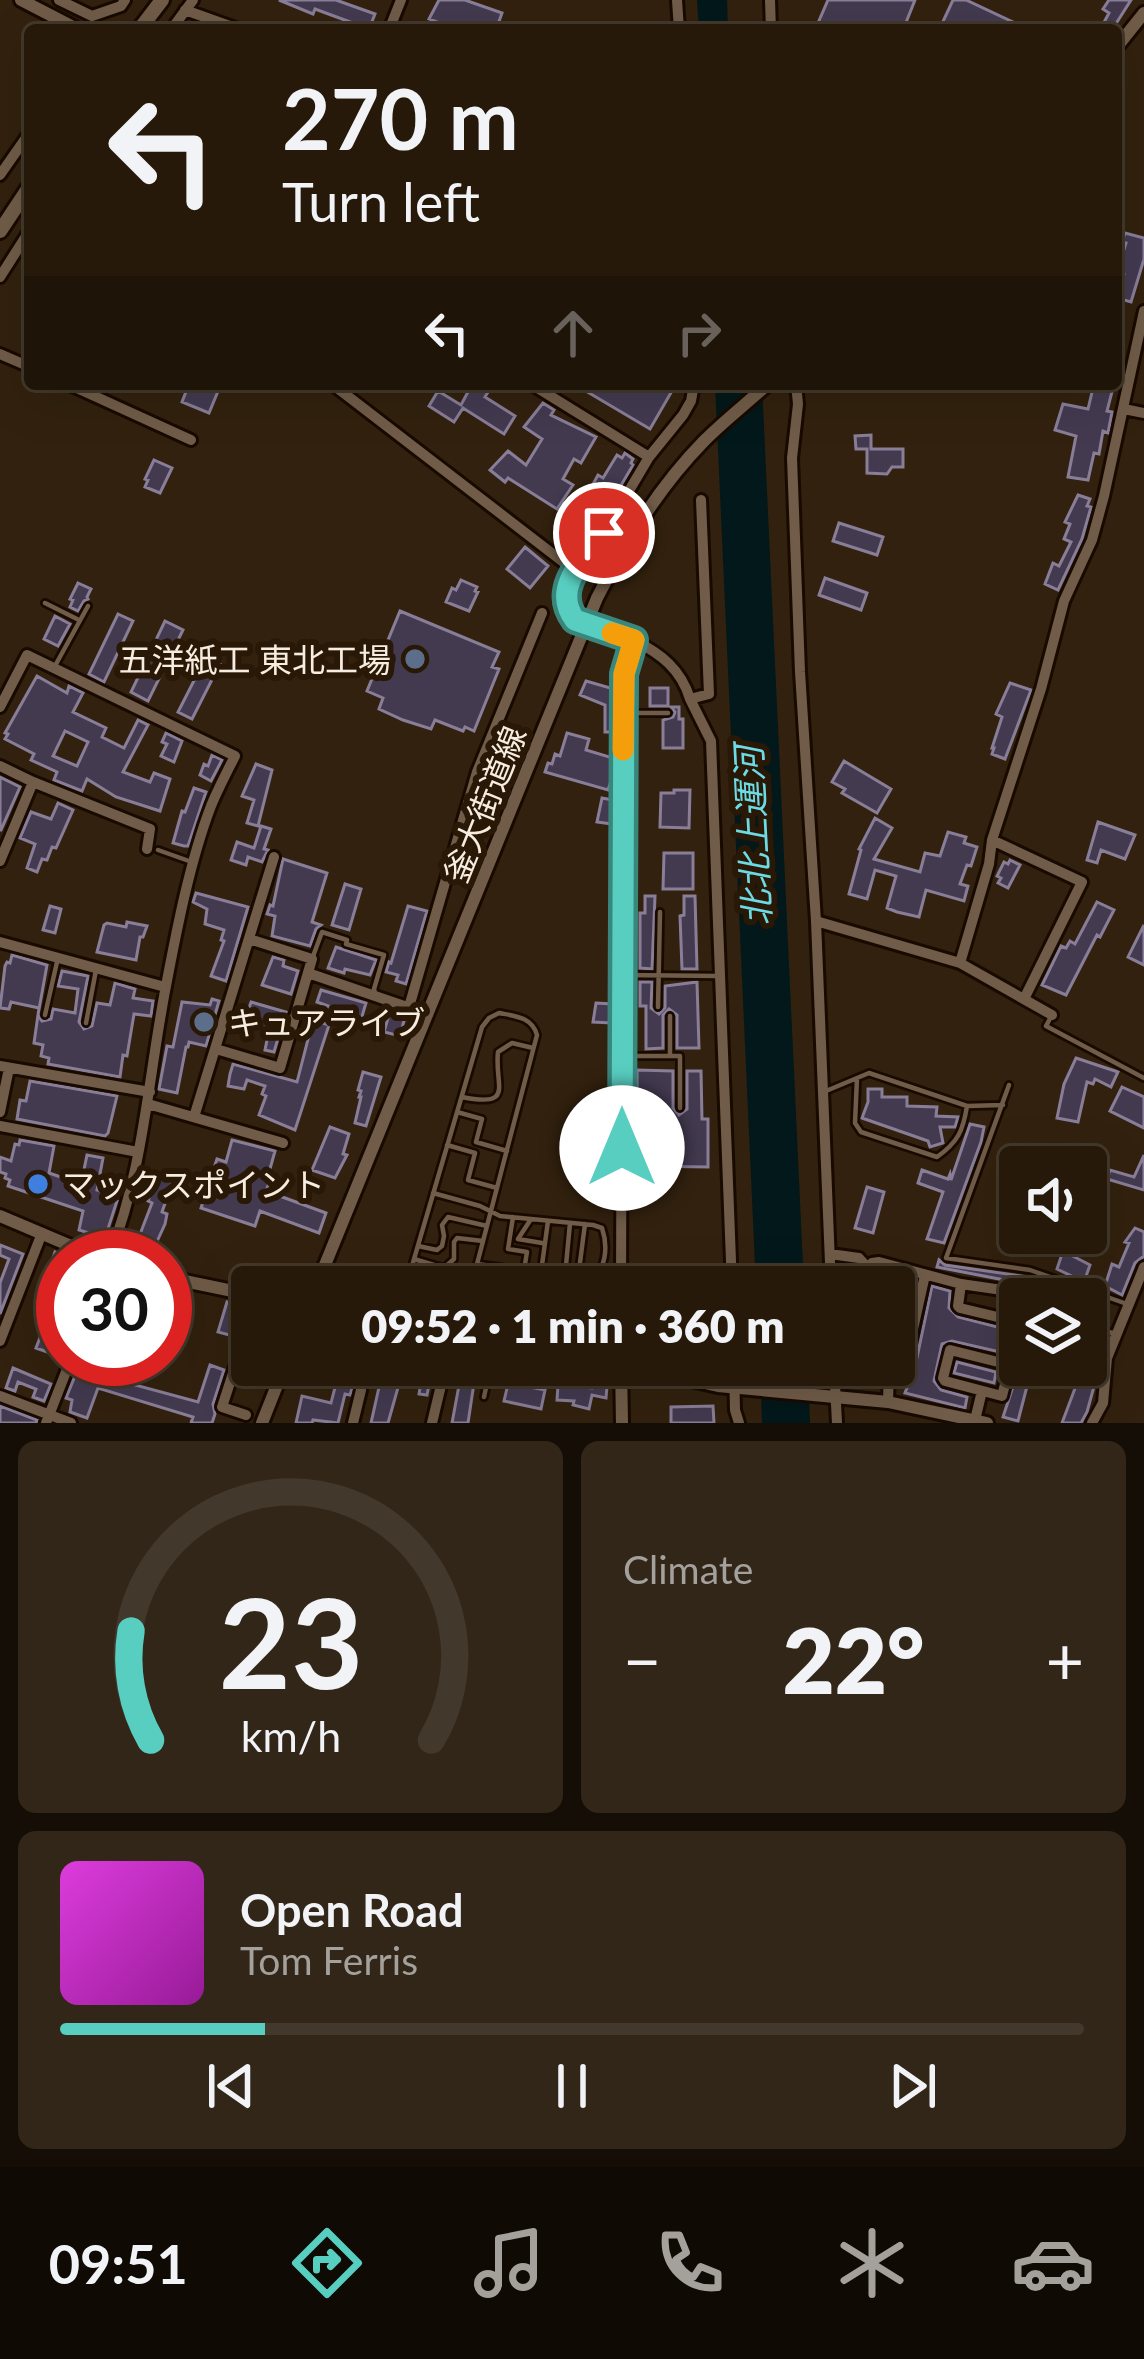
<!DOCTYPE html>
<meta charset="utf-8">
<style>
:root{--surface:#26190a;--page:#322618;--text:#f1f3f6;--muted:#a4a09c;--line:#42382b;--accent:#58cec0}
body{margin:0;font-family:Lato,"Noto Sans JP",sans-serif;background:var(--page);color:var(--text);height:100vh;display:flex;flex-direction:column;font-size:45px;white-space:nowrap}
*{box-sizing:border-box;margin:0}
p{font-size:39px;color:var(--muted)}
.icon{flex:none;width:66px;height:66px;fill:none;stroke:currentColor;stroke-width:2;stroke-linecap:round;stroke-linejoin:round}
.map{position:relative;height:1423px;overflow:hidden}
.drawer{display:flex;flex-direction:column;gap:18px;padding:18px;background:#150e06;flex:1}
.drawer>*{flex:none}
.guide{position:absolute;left:24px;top:24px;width:1098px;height:366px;border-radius:12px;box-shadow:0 12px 48px #0002,0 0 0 3px var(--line);background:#26190a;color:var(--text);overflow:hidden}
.tools{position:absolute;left:999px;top:1146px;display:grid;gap:24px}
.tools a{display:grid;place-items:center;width:108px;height:108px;border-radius:12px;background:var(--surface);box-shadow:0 12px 48px #0002,0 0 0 3px var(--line);font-size:60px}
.speed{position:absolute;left:36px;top:1230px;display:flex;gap:24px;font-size:60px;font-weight:700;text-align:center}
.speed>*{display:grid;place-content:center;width:156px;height:156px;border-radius:50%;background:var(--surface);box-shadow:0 12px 48px #0002,0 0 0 3px var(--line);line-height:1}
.speed .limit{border:18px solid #d22;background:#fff;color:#111}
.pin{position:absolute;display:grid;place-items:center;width:102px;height:102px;color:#fff;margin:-51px;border:6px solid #fff;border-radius:50%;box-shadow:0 3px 12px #0007}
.me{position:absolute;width:132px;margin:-66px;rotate:0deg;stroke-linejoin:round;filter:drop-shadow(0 0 9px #0008)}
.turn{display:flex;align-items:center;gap:42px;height:252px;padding:0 60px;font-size:54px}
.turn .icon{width:156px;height:156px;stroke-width:2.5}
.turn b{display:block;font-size:84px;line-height:102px}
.lanes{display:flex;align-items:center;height:114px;padding:0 60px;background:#0003;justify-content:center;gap:60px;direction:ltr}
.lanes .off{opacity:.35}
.big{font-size:90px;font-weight:800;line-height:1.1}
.drawer .widget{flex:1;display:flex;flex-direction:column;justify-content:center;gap:18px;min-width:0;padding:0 42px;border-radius:18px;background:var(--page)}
.drawer .dial{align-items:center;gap:0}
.dial svg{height:312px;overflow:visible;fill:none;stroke:var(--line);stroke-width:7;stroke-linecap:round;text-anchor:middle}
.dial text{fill:var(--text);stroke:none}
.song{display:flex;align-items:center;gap:36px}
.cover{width:144px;height:144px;border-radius:18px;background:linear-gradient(135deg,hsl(300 70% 55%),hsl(300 70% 35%))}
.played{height:12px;border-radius:6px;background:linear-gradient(90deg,var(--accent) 20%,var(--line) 20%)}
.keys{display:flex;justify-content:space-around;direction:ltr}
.heat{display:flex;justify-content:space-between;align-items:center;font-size:66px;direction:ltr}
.drawer .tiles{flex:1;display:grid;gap:18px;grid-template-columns:1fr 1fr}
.widget:last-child{grid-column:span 2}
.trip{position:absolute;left:231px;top:1266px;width:684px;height:120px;border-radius:12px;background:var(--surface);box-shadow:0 12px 48px #0002,0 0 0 3px var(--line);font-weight:800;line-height:120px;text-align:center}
.tabs{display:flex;height:192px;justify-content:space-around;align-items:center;background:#0f0a04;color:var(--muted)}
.tabs .icon{width:84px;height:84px}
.tabs .on{color:var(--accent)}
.tabs b{font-size:54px;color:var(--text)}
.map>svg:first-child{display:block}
.water{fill:#03181a}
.building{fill:#433a50;stroke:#897e98;stroke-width:3;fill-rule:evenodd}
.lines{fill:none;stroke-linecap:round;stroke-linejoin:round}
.service-casing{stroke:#190a00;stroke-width:10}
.minor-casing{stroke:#190a00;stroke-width:16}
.tertiary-casing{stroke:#190a00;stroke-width:18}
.secondary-casing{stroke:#190a00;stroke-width:20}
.service{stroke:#705c48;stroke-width:4.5}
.minor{stroke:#705c48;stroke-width:10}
.tertiary{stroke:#705c48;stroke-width:12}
.secondary{stroke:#705c48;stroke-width:14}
.route-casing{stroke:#39867d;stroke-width:30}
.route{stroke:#58cec0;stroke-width:21}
.slow{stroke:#f59e0b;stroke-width:21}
.service-dot{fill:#5c6f8a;stroke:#281805;stroke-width:4.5}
.shop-dot{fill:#3f7fe0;stroke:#281805;stroke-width:4.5}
.labels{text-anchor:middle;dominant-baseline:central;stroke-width:12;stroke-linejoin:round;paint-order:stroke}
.poi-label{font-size:33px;fill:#f7ece0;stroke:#281805;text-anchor:start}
.street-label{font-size:33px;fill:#f7ece0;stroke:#281805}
.water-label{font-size:36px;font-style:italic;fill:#6cdbe5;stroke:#281805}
</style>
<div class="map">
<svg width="1144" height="1423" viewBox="0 0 1144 1423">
<rect width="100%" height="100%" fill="#32210e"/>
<path class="water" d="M697 0H727L728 30H699Z
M715 384H762L804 1287H756Z
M760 1365H808L810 1423H762Z"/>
<path class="building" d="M279 0H336L375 14 369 29 315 9 313 14Z
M439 0H465L502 13 496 30H458L429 19Z
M828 0H915L903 30H815Z
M953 0H966L1030 30H939Z
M1109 0H1131L1112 30 1102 26 1109 13 1103 9Z
M1125 233 1144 238V259L1131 302 1117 298 1124 274 1118 268 1126 243 1122 242Z
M189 384H221L209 413 182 402Z
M477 384H493L485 397 515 416 504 434 463 408 454 422 429 406 438 391 461 405 469 390 473 391Z
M574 384H676L650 429Z
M1094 384H1114L1107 411 1112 412 1108 433 1103 431 1099 454 1094 453 1088 480 1068 477 1076 436 1055 430 1063 404 1088 409Z
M543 403 554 410 551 415 596 437 581 463 574 459 563 479 573 485 557 509 508 478 505 482 490 470 508 451 526 465 542 439 524 427Z
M871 435V449H903V467H892L887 474 867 473V449H856L855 436Z
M625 453 633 459 631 463 633 465 596 528 589 537 570 526 598 475 603 478 617 455 622 458Z
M154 460 172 468 160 493 145 487 148 480 145 479Z
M1078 495 1090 499 1087 506 1091 507 1082 539 1058 590 1045 584 1053 563 1059 566 1071 542 1064 539 1070 524 1065 522Z
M839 523 883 537 877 555 833 541Z
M525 547 548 566 530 588 507 569Z
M825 578 867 593 861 610 819 595Z
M461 580 477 587 475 591 478 592 469 611 446 602 452 588 456 590Z
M78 583 91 589 87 597 88 599 84 601 78 611 70 607 73 600 70 599Z
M400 611 499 652 492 667 499 669 474 731 465 727 463 731 435 720 431 729 403 720 379 709 383 698 367 691Z
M118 614 133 621 104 682 89 674Z
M55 616 70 624 58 646 44 639Z
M165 621 183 630 148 701 131 692Z
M206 657 220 664 192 719 178 712Z
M37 676 67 693 69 686 83 693 73 712 106 728 102 737 124 748 138 720 148 725 123 772 150 782 154 773 170 779 160 811 116 797 87 779 82 791 54 780 57 772 31 760 34 754 5 739 8 734 5 733ZM65 731 88 742 77 766 53 756Z
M586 681 614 689 613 732H605V705L580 695Z
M1010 683 1031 690 1005 759 992 754 994 748H992L1002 717 996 714Z
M650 688H668V706H650Z
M671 707H679V719H683V748H663V720L673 717 675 712Z
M166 733 182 741 174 762 161 756 167 744 162 742Z
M567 733 589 739 586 750 613 758V775L608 790 545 772 548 763 552 764 555 754 560 756Z
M212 755 222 760 211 781 200 775 204 764 208 766Z
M844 761 891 789 877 813 842 793 845 789 832 782Z
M256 764 272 770 258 826 247 823 254 800 242 796Z
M0 777 20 787 1 830H0Z
M194 788 206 792 188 846H184L173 843 182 811 185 812Z
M674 790H690L689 828 660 827 661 793H674Z
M602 798 613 800 612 824 597 822Z
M58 803 73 810 56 848 52 847 47 860 42 859 37 872 27 868 35 844 20 838 31 812 51 819Z
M875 818 892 828 874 859 920 872 925 853 940 856 948 832 966 837 964 843 977 847 971 866 967 865 960 884 968 886 964 901 926 890 919 917 897 912 887 908 896 876 875 870 867 899 849 894 861 850 859 849Z
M1098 822 1135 835 1125 859 1101 850 1097 863 1087 860Z
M261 826 271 829 264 849 268 850 262 862 248 857 246 865 231 860 237 842 254 848Z
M664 853H693V889H663Z
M283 859 327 873 312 922 321 925 316 929 310 946 272 936 275 916 267 914 270 905 273 906Z
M1010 860 1020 865 1008 888 998 883 1001 878 997 876 1004 862 1008 864Z
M345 884 361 889 349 930 332 925Z
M196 893 248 907 226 981 211 976 224 941 221 940 224 930 205 924 207 909 193 902Z
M645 896H655L652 969 640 968V913H645Z
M684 896H695L697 969H682L680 916 684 915Z
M1097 902 1114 910 1100 937 1097 935 1066 995 1042 985 1061 946 1066 948 1070 941 1075 944Z
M50 906 61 909 55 933 43 930Z
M408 906 427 911 406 984 396 981 398 975 386 972 389 962 391 963Z
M127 922 147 926 143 937H140L136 960 97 952 104 925 107 923 126 927Z
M1144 925V965L1128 957Z
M336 947 376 960 370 975 345 969 344 973 328 968Z
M12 955 47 965 38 1015 42 1021 51 1019 53 1009 75 1013 78 989 58 986 62 971 88 976 79 1022 84 1029 92 1026 97 1003 110 1005 115 983 135 989 133 998 153 1001 151 1016 134 1014 127 1056 123 1055 120 1077 48 1064 49 1058 41 1056 43 1045 34 1043 39 1008 11 1002 9 1009 0 1008 5 966 7 962 10 963Z
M273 957 284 960 283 966 298 971 291 994 262 985Z
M640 982H652L651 1008 659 1014 665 1008V986L697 982 699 1048H677V1015L669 1009 663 1015V1048L646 1049V1006H640Z
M321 990 366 1003 360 1023 326 1012 328 1006 317 1002Z
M212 999 219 1001 206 1046 189 1042 188 1047H186L177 1093 159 1089 167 1046 173 1047 182 1002 210 1005Z
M251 1002 286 1012 274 1052 265 1050 269 1030 244 1023Z
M596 1003 612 1004 611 1023 593 1022Z
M390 1011 405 1017 400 1036 384 1032Z
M313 1020 329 1025 295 1130 259 1115 266 1096 262 1094 265 1086 247 1080 244 1089 228 1086 230 1074 233 1064 297 1082Z
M1076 1058 1118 1072 1111 1087 1095 1079 1093 1084 1087 1082 1078 1122 1057 1118 1064 1084Z
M637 1070 673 1071V1108L679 1115 687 1109V1071H701L702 1119H708V1167L638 1166Z
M363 1072 381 1077 366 1126 355 1123 361 1097H359L361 1091 358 1090Z
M30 1081 117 1096 108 1133 105 1136 17 1119 20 1100 26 1101Z
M1122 1087 1144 1097V1128L1110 1111Z
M868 1089H882V1097H907V1106L937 1107 936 1116 958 1117 955 1127H940L943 1143 930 1147 928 1141 862 1118 868 1102Z
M970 1124 984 1127 981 1142 944 1243 927 1239 943 1192 918 1183 922 1170 948 1179 950 1174 951 1180Z
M330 1127 349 1134 343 1154 347 1155 335 1178 312 1170Z
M572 1128 586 1130 585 1134 612 1135V1179H596V1160L567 1155Z
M20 1140 54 1146 49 1173 81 1184 87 1155 103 1158 97 1190 114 1195 113 1200 117 1201 105 1238 79 1230 83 1211 8 1186 10 1180 5 1178 6 1174 0 1172V1157L11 1161 15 1144 19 1145Z
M232 1140 275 1151 268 1176 271 1177 266 1191 326 1213 319 1233 260 1211 255 1226 201 1208 217 1159 226 1162Z
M1144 1155V1190L1107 1179 1110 1170 1134 1177Z
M157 1176 173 1181 162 1212 167 1214 165 1224 154 1248 137 1242 152 1203 148 1201Z
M867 1187 884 1192 873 1233 855 1228Z
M1135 1228 1144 1232V1256L1135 1263 1122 1295 1105 1286 1112 1264 1119 1267 1129 1243 1125 1242Z
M0 1245 23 1254 0 1314V1283L9 1259 0 1255Z
M1063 1251 1090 1265 1084 1282 1057 1269Z
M55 1252 63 1255V1337L56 1355 36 1348 49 1314 35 1309Z
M939 1260 945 1265 1028 1277 1047 1283 1042 1299H1027V1290L1020 1283 937 1267Z
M878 1272 914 1281 908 1307 904 1306 898 1331 894 1330V1287L878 1282Z
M932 1286 950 1291 949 1308 958 1317 1009 1330 1016 1328 1020 1321V1344L1002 1340 1000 1352 952 1341 942 1344 934 1381 941 1390 967 1397 965 1408 905 1393 915 1367Z
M227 1302 242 1307 233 1336 218 1332Z
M93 1359H132L124 1382 198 1402 210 1365 224 1370 213 1404 215 1414 212 1423H191L193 1417 98 1388 87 1418 70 1412 72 1400 66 1398 75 1376 86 1380Z
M957 1362 996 1372 994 1383 954 1373Z
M336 1365H359L350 1395 345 1394 338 1423 313 1420 312 1423H296L302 1396 331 1403 338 1376 334 1375Z
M384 1365H403L422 1371 423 1365H433L427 1395 419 1394 420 1388 399 1384 388 1423H371Z
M460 1365H482L478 1384 474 1383 468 1423H452L460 1380H457Z
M505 1365 534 1368 530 1387 545 1390 541 1409 504 1401 508 1384 502 1383Z
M860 1365 875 1366 876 1385 862 1386Z
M13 1368 51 1384 44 1401 33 1397 36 1389 18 1382 15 1391 6 1388Z
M1019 1368 1031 1371 1018 1421 1003 1417Z
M595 1372 608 1375 606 1398 592 1395 589 1409 573 1405 574 1401 557 1400 558 1385 592 1388Z
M1086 1380 1095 1383 1087 1412 1081 1423H1062L1077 1383 1084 1385Z
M0 1406 37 1420 36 1423H0Z
M713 1406 714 1423H671V1407Z"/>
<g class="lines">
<g class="service-casing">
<path id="service" d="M45 603 77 619
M56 664 88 606
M625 713H668
M158 850 189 861
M312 959 322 932 347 940 346 944 384 955 374 989 375 993
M624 975 720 976
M658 1007 660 912
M45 1015 57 962
M1052 1015 1046 1026 1144 1078
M86 1023 96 970
M624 1056H680V1108
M670 1056V1016
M857 1078 855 1123 861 1132 937 1157C958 1142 963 1131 967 1106
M1009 1085 946 1258 1030 1270 1127 1304
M826 1091 869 1073 967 1106 1003 1105
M462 1097C516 1108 494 1085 498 1052L512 1043 533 1048
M457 1112 482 1119 476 1142 507 1151
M447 1145 475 1153 468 1180 497 1188
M433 1193 480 1206 500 1216 593 1225 602 1228C608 1246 607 1272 588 1279L477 1264
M513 1217 508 1249 527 1252 524 1270
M531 1219 518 1239 542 1243
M418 1246 437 1250 442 1246 444 1236 442 1225 448 1217 487 1226
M414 1259 444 1268 454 1259V1242L457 1238 483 1241
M565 1276 570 1223
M477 1277 536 1287
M578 1278 585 1224
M443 1281 450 1279 457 1287
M408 1287 407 1283 482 1027 489 1018 499 1013C515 1016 532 1017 537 1035L471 1287
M425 1287 424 1280 434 1274 440 1279 439 1287
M539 1287 548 1221
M1086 1326 1116 1334
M484 1397 491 1365"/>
</g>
<g class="minor-casing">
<path id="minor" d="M59 0 92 16 121 6 125 0
M677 0 679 30
M770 0 771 30
M185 10 241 30
M171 30 193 0
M389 30 401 0
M0 175 30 132
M0 277 30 230
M0 354 30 367
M68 384 191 440
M332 384 575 571
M531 384 649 457
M796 384 798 404 792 458 800 672 816 921 831 1287
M1124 409 1144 413
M701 500 709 694 690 699 711 741 732 1287
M634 640C661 654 681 669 690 699
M0 707 27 655 235 756C227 772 218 789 211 806 190 861 177 928 166 986 148 1077 144 1170 109 1257
M0 766 33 782 150 829 147 849
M992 840 1082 882 1024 999
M0 861 33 782
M816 921 960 963 1052 1015
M0 942 165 987
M960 963 989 864 992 840 1041 689 1064 601 1092 540 1104 496 1144 311
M308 973 413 1009
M409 1007 477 772 542 613
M216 1049 280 1068 312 959 249 939
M0 1066 150 1092
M148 1104 283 1143
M0 1112 9 1068
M194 1117 274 857
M0 1126 138 1152
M830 1254 859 1258 868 1268
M621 1287 623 713 624 674 634 640 575 620 566 606 565 590 575 571 604 533 649 457 683 415 691 401 694 384
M869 1287 868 1268 872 1263 879 1262 961 1284 1016 1292 1018 1295 1010 1320 960 1308 958 1306 961 1284
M0 1341 42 1233
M950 1350 1010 1365 1002 1396 945 1381 943 1378Z
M734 1365 735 1410 739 1423
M834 1365 837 1423
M888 1365H905L925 1275
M0 1396 71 1423
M888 1402 889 1366
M246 1415 222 1407 252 1315
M975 1420 982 1391
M46 1423 71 1359
M353 1423 361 1390
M432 1423 443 1377
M1092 1423 1103 1403 1107 1358 1144 1267"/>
</g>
<g class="tertiary-casing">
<path id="tertiary" d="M21 0 79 30
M1116 48 1144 13
M0 1216 97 1257
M165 1277 252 1295
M316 1287 597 598C626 541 659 487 704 441 724 421 747 403 768 384
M621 1365 622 1423
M626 1365 718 1386 888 1402 987 1423
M262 1423 285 1365"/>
</g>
<g class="secondary-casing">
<path id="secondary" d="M139 30 162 0
M0 231 30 186"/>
</g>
<use href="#service" class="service"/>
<use href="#minor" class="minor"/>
<use href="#tertiary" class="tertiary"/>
<use href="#secondary" class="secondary"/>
</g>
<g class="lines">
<g class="route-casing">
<path id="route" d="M604 533C584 559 551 588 575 620L634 640 624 674 622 1148"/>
</g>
<use href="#route" class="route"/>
<path class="slow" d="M612 633 634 640 624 674 623 750"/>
</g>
<g class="service-dot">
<circle cx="415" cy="659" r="12"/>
<circle cx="204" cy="1022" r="12"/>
</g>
<circle class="shop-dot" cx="38" cy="1184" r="12"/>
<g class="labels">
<g class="poi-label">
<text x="391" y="659" text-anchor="end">五洋紙工 東北工場</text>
<text x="228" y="1022">キュアライブ</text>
<text x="62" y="1184">マックスポイント</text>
</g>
<g class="street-label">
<text transform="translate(484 804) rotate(-68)">釜大街道線</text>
</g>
<g class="water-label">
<text transform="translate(752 836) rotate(-93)">北北上運河</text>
</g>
</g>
</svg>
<div class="tools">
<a><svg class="icon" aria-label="sound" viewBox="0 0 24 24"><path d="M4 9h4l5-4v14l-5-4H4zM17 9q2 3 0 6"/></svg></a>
<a><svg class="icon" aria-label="layers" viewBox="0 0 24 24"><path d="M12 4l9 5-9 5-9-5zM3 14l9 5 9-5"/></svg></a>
</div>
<div class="speed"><div class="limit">30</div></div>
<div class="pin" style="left:604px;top:533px;background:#d93025"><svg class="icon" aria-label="arrive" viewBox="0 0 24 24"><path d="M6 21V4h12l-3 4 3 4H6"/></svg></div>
<svg class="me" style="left:622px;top:1148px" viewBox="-20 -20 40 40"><circle r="19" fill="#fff"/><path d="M0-13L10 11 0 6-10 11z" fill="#58cec0"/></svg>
<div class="trip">09:52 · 1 min · 360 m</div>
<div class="guide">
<div class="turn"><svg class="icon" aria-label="left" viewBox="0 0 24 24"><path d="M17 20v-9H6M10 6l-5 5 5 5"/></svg><div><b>270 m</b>Turn left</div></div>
<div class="lanes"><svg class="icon" aria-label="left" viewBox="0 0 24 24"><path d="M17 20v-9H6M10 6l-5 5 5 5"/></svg><svg class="icon off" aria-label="ahead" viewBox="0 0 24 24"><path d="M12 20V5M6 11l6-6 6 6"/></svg><svg class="icon off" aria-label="right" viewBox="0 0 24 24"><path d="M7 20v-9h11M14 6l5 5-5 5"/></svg></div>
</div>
</div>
<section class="drawer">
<div class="tiles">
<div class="widget dial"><svg viewBox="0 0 100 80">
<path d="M14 69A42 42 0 1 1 86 69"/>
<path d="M14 69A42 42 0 0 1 9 41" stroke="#58cec0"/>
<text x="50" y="56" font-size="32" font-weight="700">23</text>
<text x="50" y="72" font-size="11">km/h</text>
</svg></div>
<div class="widget"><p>Climate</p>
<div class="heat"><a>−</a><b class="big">22°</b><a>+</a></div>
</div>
<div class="widget">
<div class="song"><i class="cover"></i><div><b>Open Road</b><p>Tom Ferris</p></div></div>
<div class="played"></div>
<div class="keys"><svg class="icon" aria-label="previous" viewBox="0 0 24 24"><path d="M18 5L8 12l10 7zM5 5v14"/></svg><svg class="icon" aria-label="pause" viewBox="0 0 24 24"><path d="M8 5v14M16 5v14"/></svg><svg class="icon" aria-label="next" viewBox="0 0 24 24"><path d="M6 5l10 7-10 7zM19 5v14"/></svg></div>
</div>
</div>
</section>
<nav class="tabs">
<b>09:51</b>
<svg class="icon on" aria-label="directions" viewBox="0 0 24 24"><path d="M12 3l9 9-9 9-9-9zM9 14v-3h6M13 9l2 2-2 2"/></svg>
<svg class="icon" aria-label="music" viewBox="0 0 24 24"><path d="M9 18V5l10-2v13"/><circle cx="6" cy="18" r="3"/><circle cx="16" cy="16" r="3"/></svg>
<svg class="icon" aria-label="phone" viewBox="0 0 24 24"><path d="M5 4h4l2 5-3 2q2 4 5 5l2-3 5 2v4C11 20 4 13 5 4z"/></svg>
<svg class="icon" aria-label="climate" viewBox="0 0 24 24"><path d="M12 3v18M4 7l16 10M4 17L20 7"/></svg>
<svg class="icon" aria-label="car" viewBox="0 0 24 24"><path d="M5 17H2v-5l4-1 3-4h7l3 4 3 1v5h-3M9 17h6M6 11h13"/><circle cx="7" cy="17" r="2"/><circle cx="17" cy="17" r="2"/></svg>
</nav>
